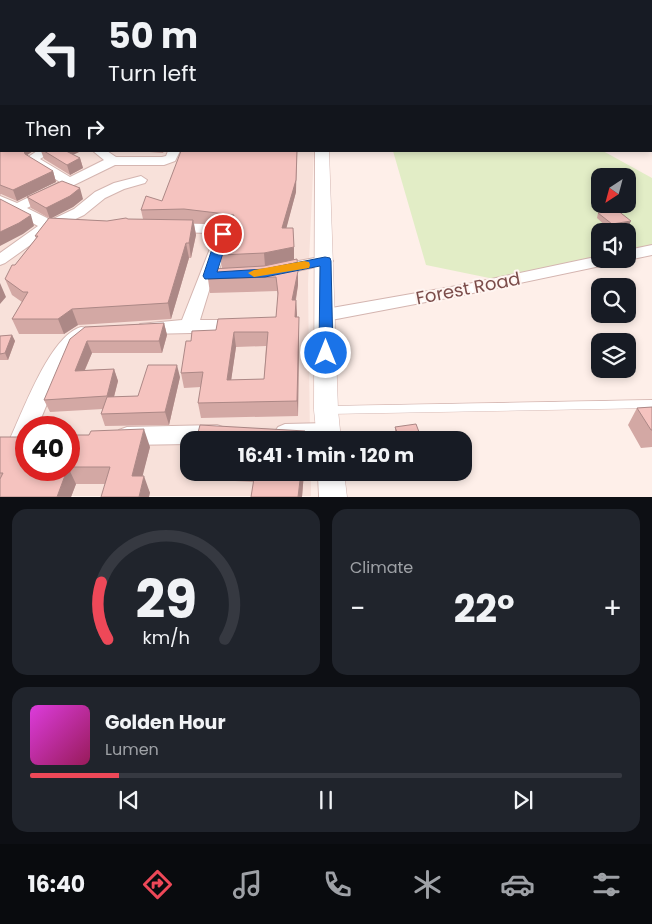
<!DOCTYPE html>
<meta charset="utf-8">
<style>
:root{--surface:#171b24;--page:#20242c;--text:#f1f3f6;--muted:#9ea1a6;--line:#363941;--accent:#ee4858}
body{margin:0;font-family:Poppins,sans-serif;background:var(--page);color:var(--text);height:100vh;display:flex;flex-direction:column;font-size:19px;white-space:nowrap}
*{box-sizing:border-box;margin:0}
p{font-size:16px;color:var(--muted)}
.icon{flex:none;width:28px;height:28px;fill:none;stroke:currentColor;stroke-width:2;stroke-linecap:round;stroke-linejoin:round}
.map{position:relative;height:497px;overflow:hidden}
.panel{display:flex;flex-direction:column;gap:12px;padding:12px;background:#0d0f14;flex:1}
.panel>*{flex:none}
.top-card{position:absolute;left:0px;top:0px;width:652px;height:152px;box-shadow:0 2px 8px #0003;background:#171b24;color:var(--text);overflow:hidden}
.needle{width:32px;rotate:216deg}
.fabs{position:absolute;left:591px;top:168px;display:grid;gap:10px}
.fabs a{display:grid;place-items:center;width:45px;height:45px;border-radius:10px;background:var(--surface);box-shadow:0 2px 8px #0003;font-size:25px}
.speed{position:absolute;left:15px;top:416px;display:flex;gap:10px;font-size:25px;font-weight:700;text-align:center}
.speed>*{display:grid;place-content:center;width:65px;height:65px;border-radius:50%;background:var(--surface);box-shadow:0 2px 8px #0003;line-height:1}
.speed .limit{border:8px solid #d22;background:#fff;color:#111}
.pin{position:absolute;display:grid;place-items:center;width:42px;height:42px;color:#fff;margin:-21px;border:2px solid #fff;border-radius:50%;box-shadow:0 1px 5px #0007}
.me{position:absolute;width:55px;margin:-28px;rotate:0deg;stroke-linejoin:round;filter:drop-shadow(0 0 4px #0008)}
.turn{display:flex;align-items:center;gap:18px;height:105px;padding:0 25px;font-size:22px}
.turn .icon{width:65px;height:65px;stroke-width:2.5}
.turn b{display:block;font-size:35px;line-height:42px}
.then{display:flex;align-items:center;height:48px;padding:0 25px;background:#0003;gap:10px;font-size:19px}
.big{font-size:38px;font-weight:700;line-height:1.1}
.panel .widget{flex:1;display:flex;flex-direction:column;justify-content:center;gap:8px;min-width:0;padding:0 18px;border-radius:15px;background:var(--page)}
.panel .dial{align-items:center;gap:0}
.dial svg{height:130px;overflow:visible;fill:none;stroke:var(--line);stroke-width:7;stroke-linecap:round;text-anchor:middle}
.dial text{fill:var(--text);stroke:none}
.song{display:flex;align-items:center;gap:15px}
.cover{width:60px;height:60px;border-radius:8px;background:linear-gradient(135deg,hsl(300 70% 55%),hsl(330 70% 35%))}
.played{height:5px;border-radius:2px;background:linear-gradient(90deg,var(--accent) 15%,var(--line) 15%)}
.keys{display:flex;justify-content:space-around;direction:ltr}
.heat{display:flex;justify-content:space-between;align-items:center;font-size:28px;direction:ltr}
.panel .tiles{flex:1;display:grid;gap:12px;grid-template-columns:1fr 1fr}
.widget:last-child{grid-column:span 2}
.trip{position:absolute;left:180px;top:431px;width:292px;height:50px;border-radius:15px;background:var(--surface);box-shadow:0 2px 8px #0003;font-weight:700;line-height:50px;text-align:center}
.tab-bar{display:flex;height:80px;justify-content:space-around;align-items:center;background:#090b0e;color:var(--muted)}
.tab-bar .icon{width:35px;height:35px}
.tab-bar .selected{color:var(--accent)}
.tab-bar b{font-size:22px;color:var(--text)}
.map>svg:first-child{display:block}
.residential{fill:#f8e1da;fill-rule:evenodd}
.green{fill:#e2edc6;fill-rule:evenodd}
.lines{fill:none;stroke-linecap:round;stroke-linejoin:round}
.service-casing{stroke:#d4b5b0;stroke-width:1}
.minor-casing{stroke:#d4b5b0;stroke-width:2}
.tertiary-casing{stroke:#d4b5b0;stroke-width:1}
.path{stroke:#dba5a1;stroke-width:2;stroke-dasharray:0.5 2;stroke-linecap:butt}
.service{fill:#fff;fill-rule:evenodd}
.minor{fill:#fff;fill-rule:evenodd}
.tertiary{fill:#fff;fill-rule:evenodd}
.wall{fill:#d3a8a4;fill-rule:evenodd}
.shaded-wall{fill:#ac8886}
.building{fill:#f5c3bf;stroke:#ac8886;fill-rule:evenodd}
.route{fill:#1a73e8;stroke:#114b97}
.slow{fill:#f59e0b}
.labels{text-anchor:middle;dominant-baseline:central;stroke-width:4;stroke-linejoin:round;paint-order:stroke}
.street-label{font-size:18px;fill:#7b4c4a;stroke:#fff5f1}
</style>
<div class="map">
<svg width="652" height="497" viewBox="0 0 652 497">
<rect width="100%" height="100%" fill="#feefe9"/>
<path class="residential" d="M0 0H310L1 1V151H314L308 284 310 440H189V472L311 473V496H0ZM26 428H69V470H26Z"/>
<path class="green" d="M393 151H603L652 178V246L628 252V231H600V258L499 280 426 265ZM600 176H628V204H600Z"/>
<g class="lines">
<g class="service-casing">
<path id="service" d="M652 400V408L329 414 325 413 324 410 325 407 329 406Z"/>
</g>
<g class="minor-casing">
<path id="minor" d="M37 151H53L40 159 70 177 104 160 93 151H107L116 157H162L166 156 168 151H180L175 161 164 165H115L27 208 47 218 49 221 74 209 95 192 114 183 141 176 147 180 145 183 124 189 105 198 84 215 50 231 5 263 0 265V253L38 226 0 205V196L17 203 60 182 30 164 28 157Z
M175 225C192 225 219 219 230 234L219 270 234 271 236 275 234 279 212 281 200 320H236L242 322 245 326 242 330 236 332 146 334 140 332 137 328 140 324 182 320 215 236 211 233 170 232 168 229 170 226Z
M652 245V255L628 260 624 259H628V250Z
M325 256 330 258 333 261 330 264 278 275 272 274 270 270 272 266 278 265Z
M600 256V259H618L615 262 610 264 468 294 326 321 320 319 317 315 320 311 326 309 468 284Z
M81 327 87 328 90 333 77 347 61 370 37 428H26V446L21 448 13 445 10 439C23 411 50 336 81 327Z
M328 423 335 426 339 432 335 438 331 440H279L274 433 278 427 285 424Z
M217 425 225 428 228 434 225 440H189V444L127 445 119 442 116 436 119 430 127 427Z"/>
</g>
<g class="tertiary-casing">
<path id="tertiary" d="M314 0H322V1H314Z
M315 151H329L338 410 341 440H317L314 410Z
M318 472H344L347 497H319Z"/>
</g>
<path class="path" d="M531 0 533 1
M455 1 457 0"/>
<use href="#service" class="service"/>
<use href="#minor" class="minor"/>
<use href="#tertiary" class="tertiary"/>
</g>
<path class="wall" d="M0 0H299V1H1V65H0Z
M0 72 27 156 53 171 56 182 17 201 1 194 0 195Z
M41 151H81L73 155 80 158 83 168 70 175 44 159Z
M136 151H164L163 153Z
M296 192 286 228H293L294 260 298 285 296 300 297 317 299 332 298 416 201 418 198 403 201 387 184 388 181 373 191 341 216 330 276 317 278 296 277 291 210 293 208 279 222 268 220 255 230 227 194 223 196 235 191 258H189L171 319 78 325 64 334H19L12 319 22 302 12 295 5 279 15 265 36 238 35 236 49 218 31 208 27 197 83 199 73 207 50 218 107 221 128 219H143L141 210 162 201ZM266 346 264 379 231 380 236 347Z
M598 213 628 227 610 230 597 218Z
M164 323 167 335 162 353H92L85 370 114 369 118 381 114 397 138 396 180 377 169 425 105 426 101 414 103 409 50 412 44 400 85 327Z
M12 335 15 341 8 360H0V336Z
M652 407V447L641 448 628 425 637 408Z
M395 427 422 440H397L395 433Z
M69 435 150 447 142 476 150 493 105 484H76L71 497H0V437L69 470Z
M196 472H304L302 497H251L254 482 197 479Z"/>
<path class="shaded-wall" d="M24 151H33L26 156 28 165Z
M62 151H81L64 159Z
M297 151 296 192 283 241 282 228Z
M80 158 83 168 70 175 67 165Z
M53 171 56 182 17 201 13 190Z
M80 188 83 199 73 207 50 219 46 208Z
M31 215 34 226 23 234 0 246V232Z
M193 220 196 235 191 258 189 243Z
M631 221 628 227 610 230 612 224Z
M186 243 189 258 171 319 168 303Z
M294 247V260L265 266 264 253Z
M298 271V285L293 315 292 300Z
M0 283 6 297 0 304Z
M296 300 297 315 296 332 295 317Z
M72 309 78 325 64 334 58 319Z
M299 317V332L298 416 297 401Z
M164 323 167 335 162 353 159 341Z
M234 332 236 347 229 395 227 380Z
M12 335 15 341 8 360 5 353Z
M87 341 92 353 79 383 75 371Z
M177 365 180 377 169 425 165 412Z
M114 369 118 381 111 408 107 396Z
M144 429 150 447 138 494 132 476Z
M69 469 76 484 71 497H57L67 470H69Z
M301 472H304L302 497H298Z
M144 476 150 493 149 497H139Z"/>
<path class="building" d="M0 0H298V1H1V57H0Z
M332 0H351L352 1H332Z
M0 72H1V151H24L25 154 53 171 13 190 0 185Z
M44 151H66L80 158 67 165Z
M181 151H297L296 180 282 228H293L294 247 264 253 220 255 234 215 184 209 141 210 146 196 162 201Z
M62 181 80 188 70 196 46 208 27 197Z
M0 199 31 215 19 223 0 232Z
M617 210 631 221 612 224 598 213Z
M49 218 107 221 126 218 128 219 193 220 189 243H186L168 303 72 309 58 319H12L28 292H23L5 279 12 265H15L38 236H35Z
M297 259 298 271 292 300H296L295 317H299L297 401 198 403 203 372 181 373 186 341H191L192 331 216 330 218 319 276 317 278 293 276 277 208 279 211 269 264 266ZM234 332H268L264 379 227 380Z
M164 323 159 341H87L75 371 114 369 107 396 44 400 70 339 85 327Z
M12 335 5 353 0 354V336Z
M148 365H177L165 412 101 414 107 397 138 396Z
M652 407V430H651L637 408Z
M416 424 422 440H400L395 427Z
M200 425 305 431 304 440H196Z
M144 429 132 476H144L139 497H101L110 467H69V435H89L91 431Z
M0 437H26V470H67L57 497H0V479L3 473H0Z
M255 472H301L298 497H251Z"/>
<path class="route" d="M223 231 229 234 217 272 265 269 325 257 330 258 331 261 333 353 331 357 326 358 321 357 319 353 320 266 265 277 205 279 203 276 217 234Z"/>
<path class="slow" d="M304 261 309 262 310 265 309 268 254 277 248 273 254 270Z"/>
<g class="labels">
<g class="street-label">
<text transform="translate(468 288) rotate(-11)">Forest Road</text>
</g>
</g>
</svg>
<div class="fabs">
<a><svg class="needle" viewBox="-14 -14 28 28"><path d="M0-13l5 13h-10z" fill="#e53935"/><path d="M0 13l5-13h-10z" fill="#9ea1a6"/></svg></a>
<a><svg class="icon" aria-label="sound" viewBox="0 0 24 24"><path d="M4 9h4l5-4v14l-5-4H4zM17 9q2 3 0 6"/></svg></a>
<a><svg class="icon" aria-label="search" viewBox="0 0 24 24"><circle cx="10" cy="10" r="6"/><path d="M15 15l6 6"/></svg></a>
<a><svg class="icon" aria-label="layers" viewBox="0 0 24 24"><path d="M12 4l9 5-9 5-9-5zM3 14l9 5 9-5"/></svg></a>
</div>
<div class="speed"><div class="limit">40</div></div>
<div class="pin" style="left:223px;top:234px;background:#d93025"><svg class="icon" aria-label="arrive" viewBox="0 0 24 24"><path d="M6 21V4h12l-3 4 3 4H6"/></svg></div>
<svg class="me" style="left:326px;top:353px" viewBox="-20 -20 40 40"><circle r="17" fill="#1a73e8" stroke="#fff" stroke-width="3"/><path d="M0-11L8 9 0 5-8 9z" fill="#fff"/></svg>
<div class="trip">16:41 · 1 min · 120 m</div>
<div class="top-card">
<div class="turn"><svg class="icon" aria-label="left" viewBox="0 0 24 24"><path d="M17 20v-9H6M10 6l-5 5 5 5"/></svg><div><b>50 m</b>Turn left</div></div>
<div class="then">Then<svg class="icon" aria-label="right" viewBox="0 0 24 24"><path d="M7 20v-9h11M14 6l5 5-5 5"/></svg></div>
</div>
</div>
<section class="panel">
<div class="tiles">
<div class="widget dial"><svg viewBox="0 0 100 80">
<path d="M14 69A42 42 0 1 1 86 69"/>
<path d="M14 69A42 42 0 0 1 10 34" stroke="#ee4858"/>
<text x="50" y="56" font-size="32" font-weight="700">29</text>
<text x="50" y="72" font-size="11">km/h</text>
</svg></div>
<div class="widget"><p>Climate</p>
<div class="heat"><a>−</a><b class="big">22°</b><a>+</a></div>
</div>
<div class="widget">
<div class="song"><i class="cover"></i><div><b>Golden Hour</b><p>Lumen</p></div></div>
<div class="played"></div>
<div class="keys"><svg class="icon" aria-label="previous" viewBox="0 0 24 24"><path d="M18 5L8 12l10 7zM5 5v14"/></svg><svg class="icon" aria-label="pause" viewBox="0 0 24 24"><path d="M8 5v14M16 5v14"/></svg><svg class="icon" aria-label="next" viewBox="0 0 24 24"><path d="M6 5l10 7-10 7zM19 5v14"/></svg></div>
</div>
</div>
</section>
<nav class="tab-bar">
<b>16:40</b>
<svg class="icon selected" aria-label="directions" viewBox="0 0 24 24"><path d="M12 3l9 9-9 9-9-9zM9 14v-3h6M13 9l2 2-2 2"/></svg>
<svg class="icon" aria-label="music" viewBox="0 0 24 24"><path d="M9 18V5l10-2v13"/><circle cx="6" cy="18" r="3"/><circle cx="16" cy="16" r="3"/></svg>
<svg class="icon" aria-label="phone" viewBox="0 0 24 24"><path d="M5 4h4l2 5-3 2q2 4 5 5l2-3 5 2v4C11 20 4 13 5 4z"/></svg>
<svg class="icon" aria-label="climate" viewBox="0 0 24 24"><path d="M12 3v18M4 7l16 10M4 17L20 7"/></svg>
<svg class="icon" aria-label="car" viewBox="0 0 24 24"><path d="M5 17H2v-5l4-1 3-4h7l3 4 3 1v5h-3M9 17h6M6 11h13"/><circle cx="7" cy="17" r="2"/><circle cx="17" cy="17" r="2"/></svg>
<svg class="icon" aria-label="filters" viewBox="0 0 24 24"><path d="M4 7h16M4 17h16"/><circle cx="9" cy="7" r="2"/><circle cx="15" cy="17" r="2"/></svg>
</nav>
